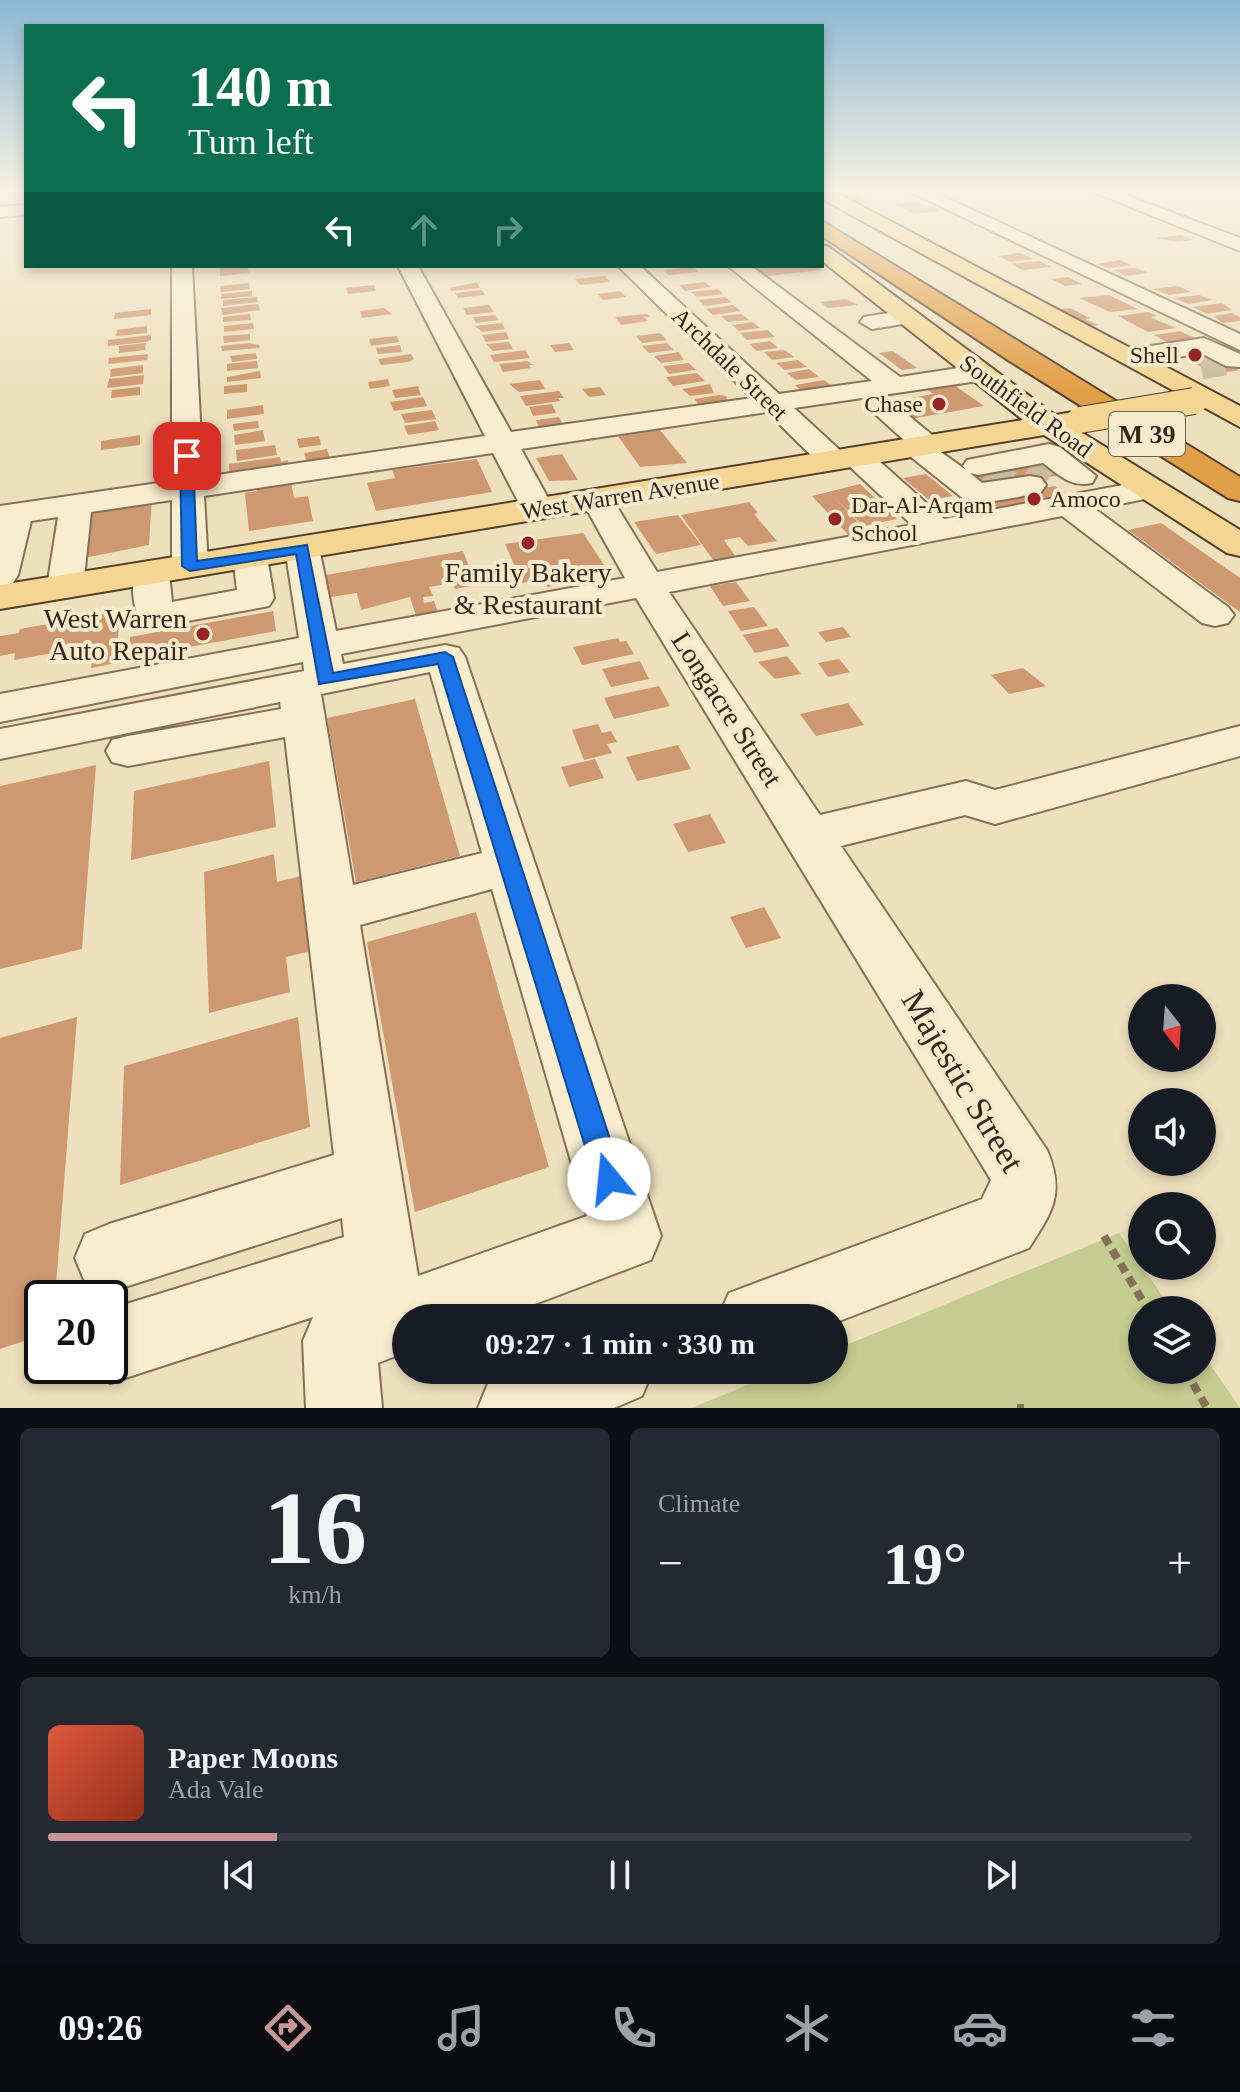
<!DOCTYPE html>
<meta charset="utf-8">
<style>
:root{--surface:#171b24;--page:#242831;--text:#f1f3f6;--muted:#9ea1a6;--line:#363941;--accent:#c89698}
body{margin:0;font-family:Georgia,serif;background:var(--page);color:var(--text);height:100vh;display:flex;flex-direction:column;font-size:30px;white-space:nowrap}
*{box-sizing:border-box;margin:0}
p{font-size:26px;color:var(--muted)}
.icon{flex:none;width:44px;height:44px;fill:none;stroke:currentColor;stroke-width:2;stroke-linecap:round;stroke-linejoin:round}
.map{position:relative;height:1408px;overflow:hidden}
.sheet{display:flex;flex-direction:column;gap:20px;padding:20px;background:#0d0f14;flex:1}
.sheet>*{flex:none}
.guide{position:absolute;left:24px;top:24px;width:800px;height:244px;border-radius:0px;box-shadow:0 4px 12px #0003;background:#0b6e4f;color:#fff;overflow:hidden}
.needle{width:52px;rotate:163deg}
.tools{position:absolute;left:1128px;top:984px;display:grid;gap:16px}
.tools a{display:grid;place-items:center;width:88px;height:88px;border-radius:50%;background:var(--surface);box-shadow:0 4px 12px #0003;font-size:40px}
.speed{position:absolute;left:24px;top:1280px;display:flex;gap:16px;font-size:40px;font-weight:700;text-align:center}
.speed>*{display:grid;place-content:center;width:104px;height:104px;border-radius:50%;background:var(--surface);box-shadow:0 4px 12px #0003;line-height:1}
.speed .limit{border:4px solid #111;border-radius:12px;background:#fff;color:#111}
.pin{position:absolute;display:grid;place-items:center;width:68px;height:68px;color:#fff;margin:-34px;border-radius:16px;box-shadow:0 4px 12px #0006}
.me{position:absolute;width:88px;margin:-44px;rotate:343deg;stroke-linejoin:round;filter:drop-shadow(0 0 6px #0008)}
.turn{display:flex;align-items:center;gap:28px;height:168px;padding:0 32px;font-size:36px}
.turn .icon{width:104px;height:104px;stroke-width:2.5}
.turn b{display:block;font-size:56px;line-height:68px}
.lanes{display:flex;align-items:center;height:76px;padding:0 32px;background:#0003;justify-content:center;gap:40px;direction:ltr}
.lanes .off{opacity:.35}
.big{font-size:60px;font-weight:700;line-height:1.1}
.sheet .tile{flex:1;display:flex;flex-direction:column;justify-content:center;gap:12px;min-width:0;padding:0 28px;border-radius:12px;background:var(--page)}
.sheet .dial{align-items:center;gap:0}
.dial b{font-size:104px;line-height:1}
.song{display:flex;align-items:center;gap:24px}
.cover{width:96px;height:96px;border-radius:12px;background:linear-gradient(135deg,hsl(10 70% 55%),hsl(10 70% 35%))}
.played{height:8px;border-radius:4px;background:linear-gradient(90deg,var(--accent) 20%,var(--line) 20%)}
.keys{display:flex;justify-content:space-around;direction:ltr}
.heat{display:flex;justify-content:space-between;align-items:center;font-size:44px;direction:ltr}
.sheet .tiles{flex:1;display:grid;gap:20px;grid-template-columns:1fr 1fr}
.tile:last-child{grid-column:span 2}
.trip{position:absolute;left:392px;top:1304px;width:456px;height:80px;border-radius:40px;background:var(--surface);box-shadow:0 4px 12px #0003;font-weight:700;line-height:80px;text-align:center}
.tabs{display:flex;height:128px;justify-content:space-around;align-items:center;background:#090b0e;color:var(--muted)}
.tabs .icon{width:56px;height:56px}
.tabs .on{color:var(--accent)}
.tabs b{font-size:36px;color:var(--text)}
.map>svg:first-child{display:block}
.green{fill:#c5cc91}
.building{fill:#ce9871}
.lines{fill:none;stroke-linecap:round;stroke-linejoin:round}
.minor-tunnel-far1{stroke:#c9bb9d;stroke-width:25;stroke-dasharray:25 12;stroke-linecap:butt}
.minor-tunnel{stroke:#c9bb9d;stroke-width:32;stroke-dasharray:32 16;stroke-linecap:butt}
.minor-casing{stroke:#867056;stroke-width:4}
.major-casing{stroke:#543e2b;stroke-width:4}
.highway-casing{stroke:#543e2b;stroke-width:4}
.path{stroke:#867056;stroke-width:8;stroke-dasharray:10 6;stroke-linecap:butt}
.minor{fill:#f9edd0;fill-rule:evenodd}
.major{fill:#f4d692;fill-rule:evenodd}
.highway{fill:#e29f49;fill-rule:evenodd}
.major-bridge-casing{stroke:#543e2b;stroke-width:28;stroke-linecap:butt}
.major-bridge{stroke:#f4d692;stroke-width:26}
.route{fill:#1a73e8;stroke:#114b97;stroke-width:2}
.poi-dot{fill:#972425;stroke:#f6eacc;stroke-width:3}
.labels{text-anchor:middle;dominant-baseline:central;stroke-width:8;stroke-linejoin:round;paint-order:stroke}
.far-poi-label{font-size:24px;fill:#35281b;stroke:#f6eacc;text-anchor:end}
.far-street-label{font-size:24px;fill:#35281b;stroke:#f6eacc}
.shield{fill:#f6eacc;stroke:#6f6250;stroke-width:2}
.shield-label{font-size:26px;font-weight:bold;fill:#35281b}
.poi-label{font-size:28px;fill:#35281b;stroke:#f6eacc}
.street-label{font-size:28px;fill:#35281b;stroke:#f6eacc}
.near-street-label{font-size:34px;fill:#35281b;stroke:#f6eacc}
</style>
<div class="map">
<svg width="1240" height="1408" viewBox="0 0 1240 1408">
<rect width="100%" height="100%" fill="#eee0bd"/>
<path class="green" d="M1119 1233 1172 1310H1142V1370H1202V1353L1240 1408H691L784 1370H834V1350Z"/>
<path class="building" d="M857 194 866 199H861L870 204 859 205 841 195Z
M916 202 925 206 907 209 934 207 941 211 914 214 897 204Z
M1181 235 1194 240 1175 242 1156 238Z
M1020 253 1033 259 1010 262 998 256Z
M1120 260 1131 265 1109 268 1097 264Z
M1040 261 1051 267 1022 270 1011 264Z
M220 266H247L249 273 220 276Z
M747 266H816L822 270 768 276 773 280 766 281Z
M693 267 699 272 669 275 663 270Z
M1136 268 1149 273 1126 276 1114 270Z
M605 276 610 282 580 285 575 279Z
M1068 277 1082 284 1065 286 1051 279Z
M477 282 480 288 451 291 450 288Z
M705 282 711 287 685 291 679 285Z
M249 283 250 289 221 292 220 286Z
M374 285 376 291 348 294 346 288Z
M1178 286 1191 292 1169 295 1153 289Z
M718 289 724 294 697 297 691 292Z
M482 290 485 295 458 298 455 293Z
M252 291V296L221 299V294Z
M620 291 626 297 603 300 597 294Z
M1109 295 1123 302 1138 309 1110 312 1079 298Z
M1199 295 1213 300 1189 304 1174 298Z
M257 297 258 302 223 306V300Z
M725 297 732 302 705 306 698 300Z
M846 299 858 305 828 308 820 302Z
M1222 303 1232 310 1207 314 1193 307Z
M258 304 260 310 223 315 221 308Z
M489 305 494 312 467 315 463 308Z
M733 305 741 311 713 315 706 309Z
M384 308 392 314 362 318 360 311Z
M1070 308 1090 318 1085 319 1098 325 1085 327 1053 310Z
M151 309V315L114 319 115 313Z
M1148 312 1157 316 1150 317 1176 328 1148 332 1118 316Z
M1232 313 1240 317V321L1223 323 1213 316Z
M250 314 251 320 223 322V317Z
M647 314 650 317H644L648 321 621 325 615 317Z
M742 314 749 320 728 322 721 316Z
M495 315 499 320 476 323 473 317Z
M753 322 760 328 739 331 732 325Z
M253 323 254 329 224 332V326Z
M502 323 505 329 482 332 475 326Z
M147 326V333L116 336 117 330Z
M768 330 775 337 747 340 740 333Z
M1180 331 1197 339 1169 343 1154 335Z
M506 332 509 339 486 342 482 335Z
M660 333 667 340 642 343 636 336Z
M250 334V340L224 343 223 336Z
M151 335V340L146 342 108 346V340Z
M397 336 399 342 371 346 369 339Z
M770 341 778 348 757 351 749 344Z
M509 342 513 349 493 351 486 344Z
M146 343 145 350 119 353V346Z
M249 343 259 345 260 348 222 351 221 346Z
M569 343 574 350 555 352 550 345Z
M667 343 674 350 649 353 642 346Z
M400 345 402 352 378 354 376 348Z
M1198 349 1239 370 1214 374 1177 353Z
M525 350 530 358 494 362 490 355Z
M785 350 794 357 772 360 764 352Z
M893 351 917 368 902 370 879 353Z
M679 352 684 360 661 363 654 356Z
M256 353 257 359 232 362 230 356Z
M148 354 147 360 108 364 109 358Z
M411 354 414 359 409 362 381 365 378 359Z
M798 360 807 367 785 370 776 363Z
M257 361 258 368 227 371V364Z
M527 361 533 365H529L531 368 503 372 499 364Z
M689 363 696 370 669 374 663 366Z
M143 365V373L110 377 111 369Z
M809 369 819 377 796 380 787 373Z
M260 371 261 378 227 382V377Z
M697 373 705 381 673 386 666 377Z
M144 375 143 384 107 388 109 379Z
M388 379 390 386 370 389 368 382Z
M540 380 545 389 519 392 509 384Z
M824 380 834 388 804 393 795 385Z
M247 384V392L224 394V386Z
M710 384 714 393 690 396 682 389Z
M954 385 984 406 905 420 899 416 911 414 895 401 933 394 927 389Z
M418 386 421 395 395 398 392 390Z
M140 387V395L111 398 112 390Z
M600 387 606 395 589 397 582 389Z
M559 391 564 398H558L560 401 526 406 520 396Z
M719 395 726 396 728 402 701 407 694 399Z
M423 397 427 406 394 411 390 402Z
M552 404 556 413 533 416 529 407Z
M263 405 264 414 227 419V410Z
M432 410 436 419 405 423 401 414Z
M559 417 564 426 540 429 536 420Z
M258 421 259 428 234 431 233 424Z
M435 421 439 430 408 435 404 426Z
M655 424 687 463 640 467 618 436 635 434 631 427Z
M263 430 265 441 235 445 234 435Z
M140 435V445L101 450V441Z
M319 436 321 445 299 448 297 439Z
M275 445 277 455 237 461 236 450Z
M327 449 330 459 307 462 304 453Z
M562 454 578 480 549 481 536 458Z
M280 457 281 462 288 460 289 468 235 476 234 471 229 472V464Z
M477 459 492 492 376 511 367 483 395 478 392 470Z
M1048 461 1066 474 984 489 967 475Z
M926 474 953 496 929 500 903 478Z
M290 477 294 498 308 496 313 521 249 531 245 493 257 491 256 483Z
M860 484 897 519 863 526 833 496 873 538 855 542 812 496Z
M1055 486 1074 500 1004 513 986 498Z
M152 497 149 545 84 558 91 506Z
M749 502 758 513 754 514 777 541 748 546 740 537 724 540 738 560 716 564 681 515Z
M678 515 701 545 656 554 634 522Z
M1161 523 1240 578V612L1128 530Z
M583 533 606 568 565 575 568 583 547 587 543 579 522 583 505 544Z
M463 551 476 585 455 589 452 583 429 587 433 596 423 597 424 603 434 601 439 615 417 619 410 597 361 610 357 593 331 597 326 575Z
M736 582 750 601 723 606 710 586Z
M754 607 768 626 741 631 728 611Z
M120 611 116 663 91 668 93 646 14 660 15 653 0 656V636L19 633 20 629Z
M273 611 276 631 129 658 130 637Z
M843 627 851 637 826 642 818 632Z
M777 628 790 646 755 653 743 635Z
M618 638 620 642 626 641 634 654 582 665 573 647Z
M787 656 801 674 775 679 758 662Z
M839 659 850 672 828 677 818 663Z
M640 661 649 679 611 687 602 669Z
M1023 668 1046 686 1009 694 991 675Z
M659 686 670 706 614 719 604 698Z
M415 699 460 856 356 882 327 718Z
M848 703 864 725 816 736 800 714Z
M598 724 602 733 611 731 617 742 607 744 612 753 584 760 572 730Z
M678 745 691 769 637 781 626 757Z
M595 759 604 778 569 787 561 767Z
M269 761 276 827 131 860 134 791Z
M96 765 82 949 0 969V786Z
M710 814 726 843 688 852 673 824Z
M274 854 277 882 301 876 311 951 286 957 290 992 209 1013 204 872Z
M764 907 781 938 746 948 730 917Z
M476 912 549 1167 415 1212 367 942Z
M77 1017 55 1298H42V1335L0 1349V1038Z
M298 1017 310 1127 120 1185 124 1066Z"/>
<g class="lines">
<path class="minor-tunnel-far1" d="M1201 367 1225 363"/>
<path class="minor-tunnel" d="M1032 464 1050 477
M989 471 1007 485"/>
<g class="minor-casing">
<path id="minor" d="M913 193H936L1240 334V350Z
M1096 193H1120L1240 238V251Z
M26 205V215L0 217V207Z
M172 266H192L203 477 485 436 398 266H418L511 432 752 398 618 266H640L779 394 872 381 728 266H751L900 377 978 365 987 367 991 373 978 381 794 408 844 454 857 448 868 451 944 519 1149 480 1160 482 1165 489 1160 496 1095 509 1228 607 1234 615 1228 623 1215 626 1202 623 1062 516 669 592 820 815 966 781 995 790 1240 726V756L995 824 965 815 841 846 1047 1150C1065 1193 1053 1211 1029 1248L834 1323V1318H718L729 1293 982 1199 991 1180 636 598 341 654 343 664 445 645 459 648 465 657 661 1236 651 1260 498 1318H406V1352L378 1363 382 1408H306L303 1341 313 1317 110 1383 84 1372 82 1366H110V1309L344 1237 342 1218 109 1292 85 1282 75 1258 85 1234 109 1224 334 1155 285 737 128 766 112 762 106 751 112 740 128 736 281 709 280 702 0 759V729L304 671 303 662 0 722V694L299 638 285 548 290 541 302 538 314 541 319 548 336 631 625 578 581 499 586 492 597 489 608 492 657 572 912 525 846 463 833 469 822 466 767 412 521 449 554 509 550 516 538 519 526 516 522 509 493 453 204 496 208 566 202 573 190 577 178 573 172 566V500L91 512 83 587 78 595 65 598 52 595 47 587 58 517 31 521 18 575 13 583 0 586V506L172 481ZM430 672 482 853 353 885 321 694ZM492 889 587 1216 418 1276 360 925Z
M907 310 915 312 919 317 915 322 872 329 860 322 864 317Z
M1204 338 1240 354V367L1226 366 1201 353 1131 365 1118 357 1131 349Z
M887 404 897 406 937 439 942 445 938 450 966 470 963 466 967 460 1049 444 1060 447 1096 476 1092 483C1071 488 1059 475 1043 463L978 475 970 473 982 483 1030 476 1041 478 1046 485 1041 492C1018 497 988 505 965 500L906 453 901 447 905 441 873 412 877 406Z
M250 547 262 550 267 557 274 598 269 606 155 627 142 624C133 611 129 579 138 565L151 562 164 565 169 573 172 602 237 590 233 557 238 550Z
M516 1370H653L642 1396 614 1408H478L489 1381Z"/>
</g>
<g class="major-casing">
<path id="major" d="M822 193H837L1240 406V427L822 199Z
M822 245 829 247 1055 415 1080 411 1090 414 1095 420 1090 426 1076 429 1240 530V556L1227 553 1044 435 0 609V585L1023 420 822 261Z"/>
</g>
<g class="highway-casing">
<path id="highway" d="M822 221 1240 477V501L1228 498 1008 360 822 236Z"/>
</g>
<path class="path" d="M1104 1236 1148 1310
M1185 1370 1207 1408
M1017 1408H1024"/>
<use href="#minor" class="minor"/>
<use href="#major" class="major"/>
<use href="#highway" class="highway"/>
<g class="major-bridge-casing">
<path id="major-bridge" d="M1080 420 1194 401"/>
</g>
<use href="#major-bridge" class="major-bridge"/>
</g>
<linearGradient id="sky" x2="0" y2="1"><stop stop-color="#8bb8d4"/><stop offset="0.49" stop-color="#f7f1e1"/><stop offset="1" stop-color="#f7f1e1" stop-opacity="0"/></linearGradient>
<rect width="1240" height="390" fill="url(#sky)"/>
<path class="route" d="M187 452 193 456 197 561 307 545 333 673 445 652 453 657 623 1179 619 1189 609 1193 599 1189 595 1179 438 664 319 684 296 554 190 571 182 566 180 456Z"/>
<g class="poi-dot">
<circle cx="1195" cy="355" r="8"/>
<circle cx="939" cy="404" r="8"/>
<circle cx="1034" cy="499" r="8"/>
<circle cx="835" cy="519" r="8"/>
<circle cx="528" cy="543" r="8"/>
<circle cx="203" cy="634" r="8"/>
</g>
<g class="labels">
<g class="far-poi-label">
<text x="1179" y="355">Shell</text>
<text x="923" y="404">Chase</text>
<text x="1050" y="499" text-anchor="start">Amoco</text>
<text x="851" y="505" text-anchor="start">Dar-Al-Arqam<tspan x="851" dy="28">School</tspan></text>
</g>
<g class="far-street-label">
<text transform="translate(730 364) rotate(44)">Archdale Street</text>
<text transform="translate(1026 406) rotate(36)">Southfield Road</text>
<text transform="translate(620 496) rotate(-9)">West Warren Avenue</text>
</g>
<rect class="shield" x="1109" y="412" width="76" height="44" rx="6"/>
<g class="shield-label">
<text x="1147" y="434">M 39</text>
</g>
<g class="poi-label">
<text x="528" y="572">Family Bakery<tspan x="528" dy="32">&amp; Restaurant</tspan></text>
<text x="187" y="618" text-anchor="end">West Warren<tspan x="187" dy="32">Auto Repair</tspan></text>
</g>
<g class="street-label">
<text transform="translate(727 709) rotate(57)">Longacre Street</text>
</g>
<g class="near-street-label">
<text transform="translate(963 1081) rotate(59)">Majestic Street</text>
</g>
</g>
</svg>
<div class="tools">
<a><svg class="needle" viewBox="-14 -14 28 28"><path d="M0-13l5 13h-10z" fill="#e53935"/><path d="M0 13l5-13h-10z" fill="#9ea1a6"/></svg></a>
<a><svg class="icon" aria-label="sound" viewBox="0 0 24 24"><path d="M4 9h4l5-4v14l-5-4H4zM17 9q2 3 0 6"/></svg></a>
<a><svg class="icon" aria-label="search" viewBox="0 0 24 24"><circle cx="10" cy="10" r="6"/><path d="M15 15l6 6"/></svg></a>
<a><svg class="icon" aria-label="layers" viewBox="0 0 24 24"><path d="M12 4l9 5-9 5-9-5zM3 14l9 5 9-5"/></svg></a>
</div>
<div class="speed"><div class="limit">20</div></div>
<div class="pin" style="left:187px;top:456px;background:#d93025"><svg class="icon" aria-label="arrive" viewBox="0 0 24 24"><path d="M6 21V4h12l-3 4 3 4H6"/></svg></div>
<svg class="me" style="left:609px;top:1179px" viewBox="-20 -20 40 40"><circle r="19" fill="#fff"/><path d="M0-13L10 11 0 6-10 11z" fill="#1a73e8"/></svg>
<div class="trip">09:27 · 1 min · 330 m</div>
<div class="guide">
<div class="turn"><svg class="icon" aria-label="left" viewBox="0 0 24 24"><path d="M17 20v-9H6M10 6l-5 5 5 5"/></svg><div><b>140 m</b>Turn left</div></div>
<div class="lanes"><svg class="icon" aria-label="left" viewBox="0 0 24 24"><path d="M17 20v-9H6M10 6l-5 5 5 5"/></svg><svg class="icon off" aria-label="ahead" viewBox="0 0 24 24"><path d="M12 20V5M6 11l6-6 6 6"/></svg><svg class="icon off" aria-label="right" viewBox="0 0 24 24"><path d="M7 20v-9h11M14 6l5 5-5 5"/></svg></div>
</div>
</div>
<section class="sheet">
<div class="tiles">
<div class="tile dial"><b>16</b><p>km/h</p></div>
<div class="tile"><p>Climate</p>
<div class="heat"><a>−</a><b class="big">19°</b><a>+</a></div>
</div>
<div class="tile">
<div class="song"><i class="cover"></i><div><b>Paper Moons</b><p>Ada Vale</p></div></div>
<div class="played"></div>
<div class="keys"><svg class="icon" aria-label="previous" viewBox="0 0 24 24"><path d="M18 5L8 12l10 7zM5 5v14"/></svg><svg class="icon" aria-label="pause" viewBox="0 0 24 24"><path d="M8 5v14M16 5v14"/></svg><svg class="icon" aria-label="next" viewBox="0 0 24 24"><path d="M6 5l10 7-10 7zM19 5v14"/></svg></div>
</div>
</div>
</section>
<nav class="tabs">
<b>09:26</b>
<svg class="icon on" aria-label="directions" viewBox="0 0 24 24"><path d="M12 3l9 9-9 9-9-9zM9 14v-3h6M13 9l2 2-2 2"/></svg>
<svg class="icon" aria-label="music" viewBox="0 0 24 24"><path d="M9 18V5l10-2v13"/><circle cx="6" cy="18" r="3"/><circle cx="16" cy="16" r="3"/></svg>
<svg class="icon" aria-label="phone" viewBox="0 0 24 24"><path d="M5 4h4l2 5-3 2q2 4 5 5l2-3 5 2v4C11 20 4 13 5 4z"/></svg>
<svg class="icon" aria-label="climate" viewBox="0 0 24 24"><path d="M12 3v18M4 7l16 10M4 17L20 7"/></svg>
<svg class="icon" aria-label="car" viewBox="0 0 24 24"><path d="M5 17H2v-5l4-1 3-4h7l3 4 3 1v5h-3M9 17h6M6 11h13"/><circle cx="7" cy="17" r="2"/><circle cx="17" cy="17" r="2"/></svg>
<svg class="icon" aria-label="filters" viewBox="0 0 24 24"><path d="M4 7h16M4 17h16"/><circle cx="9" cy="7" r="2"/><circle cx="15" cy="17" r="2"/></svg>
</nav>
